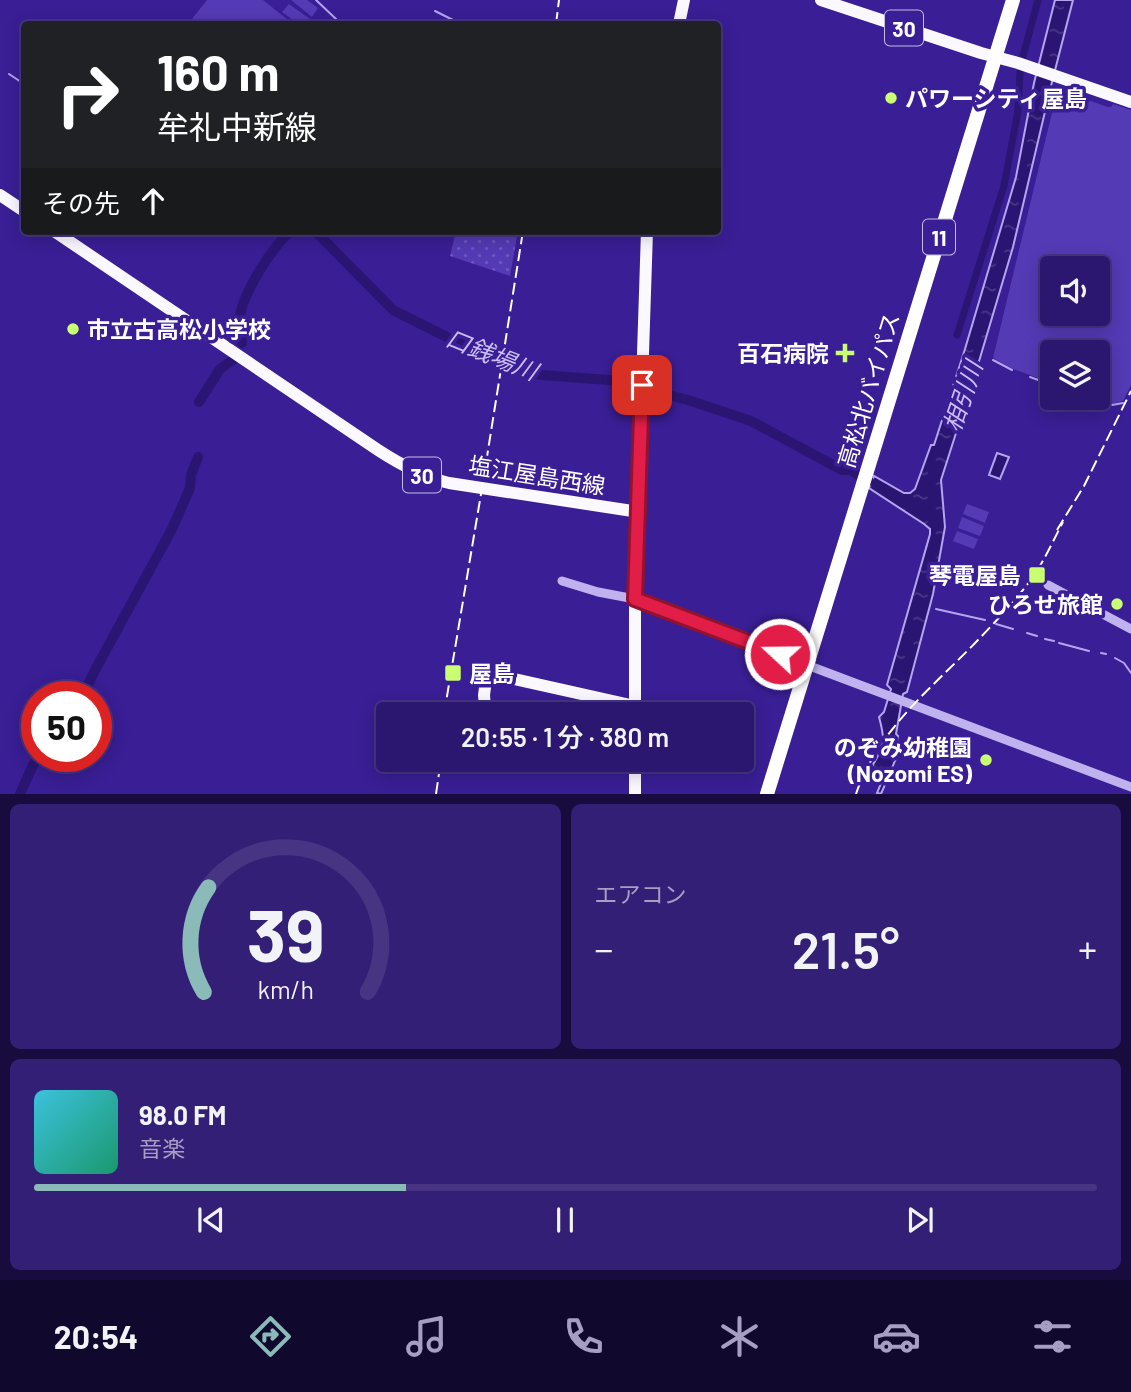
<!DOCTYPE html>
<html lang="ja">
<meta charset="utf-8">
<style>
:root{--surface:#2b1670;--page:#331f75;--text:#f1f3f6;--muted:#a69fc3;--line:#473583;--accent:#8bbbb9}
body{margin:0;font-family:Barlow,"Noto Sans JP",sans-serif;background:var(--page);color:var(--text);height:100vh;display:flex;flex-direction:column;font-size:26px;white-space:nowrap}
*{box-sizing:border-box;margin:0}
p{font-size:23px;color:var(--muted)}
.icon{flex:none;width:38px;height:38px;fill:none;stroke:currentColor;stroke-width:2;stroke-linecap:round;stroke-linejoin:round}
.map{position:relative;height:794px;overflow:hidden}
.details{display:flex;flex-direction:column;gap:10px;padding:10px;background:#180c3e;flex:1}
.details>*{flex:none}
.banner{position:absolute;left:21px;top:21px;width:700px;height:214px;border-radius:7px;box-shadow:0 4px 18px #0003,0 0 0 2px var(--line);background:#202124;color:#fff;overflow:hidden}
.fabs{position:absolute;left:1040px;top:256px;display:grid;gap:14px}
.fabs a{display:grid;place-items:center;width:70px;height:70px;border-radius:7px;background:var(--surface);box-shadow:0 4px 18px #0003,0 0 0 2px var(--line);font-size:35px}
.speed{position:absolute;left:21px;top:681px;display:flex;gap:14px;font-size:35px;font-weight:700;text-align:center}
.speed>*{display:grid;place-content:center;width:91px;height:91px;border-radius:50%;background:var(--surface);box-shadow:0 4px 18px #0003,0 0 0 2px var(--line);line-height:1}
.speed .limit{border:10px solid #d22;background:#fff;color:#111}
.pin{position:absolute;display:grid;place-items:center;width:60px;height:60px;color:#fff;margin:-30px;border-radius:14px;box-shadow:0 4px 10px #0006}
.me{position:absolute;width:77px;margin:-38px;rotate:291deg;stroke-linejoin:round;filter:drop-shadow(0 0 5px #0008)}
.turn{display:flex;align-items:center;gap:24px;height:147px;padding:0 21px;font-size:32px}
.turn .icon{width:91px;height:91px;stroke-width:2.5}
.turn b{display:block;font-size:49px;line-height:60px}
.then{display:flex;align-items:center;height:66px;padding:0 21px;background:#0003;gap:14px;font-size:26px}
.big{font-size:52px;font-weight:600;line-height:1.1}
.details .widget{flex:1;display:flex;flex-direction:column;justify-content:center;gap:10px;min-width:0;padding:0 24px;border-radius:10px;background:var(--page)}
.details .dial{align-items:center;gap:0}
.dial svg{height:182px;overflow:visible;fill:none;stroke:var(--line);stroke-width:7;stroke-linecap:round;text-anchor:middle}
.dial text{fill:var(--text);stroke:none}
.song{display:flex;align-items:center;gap:21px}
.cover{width:84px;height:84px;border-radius:10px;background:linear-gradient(135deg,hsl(190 70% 55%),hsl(160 70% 35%))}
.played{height:7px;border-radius:4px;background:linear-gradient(90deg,var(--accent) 35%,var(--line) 35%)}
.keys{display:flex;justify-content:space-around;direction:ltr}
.heat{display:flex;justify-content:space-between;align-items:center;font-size:38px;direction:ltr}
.details .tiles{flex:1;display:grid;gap:10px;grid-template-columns:1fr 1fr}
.widget:last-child{grid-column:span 2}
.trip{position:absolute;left:376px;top:702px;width:378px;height:70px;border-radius:7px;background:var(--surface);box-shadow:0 4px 18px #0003,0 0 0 2px var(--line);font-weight:600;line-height:70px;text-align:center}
.menu{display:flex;height:112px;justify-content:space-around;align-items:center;background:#11092d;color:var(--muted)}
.menu .icon{width:49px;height:49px}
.menu .selected{color:var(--accent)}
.menu b{font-size:32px;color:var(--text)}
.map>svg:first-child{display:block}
.grass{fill:url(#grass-dots)}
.pitch{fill:#543ab5;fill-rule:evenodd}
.water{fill:url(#water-ripples);stroke:#b4a5f0;stroke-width:2}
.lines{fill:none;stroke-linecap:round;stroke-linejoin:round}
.stream{stroke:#b4a5f0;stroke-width:2}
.canal{stroke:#2b1573;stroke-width:7}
.river{stroke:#2b1573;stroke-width:10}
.minor{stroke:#bfb2ef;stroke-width:9}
.major{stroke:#fbf9ff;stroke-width:12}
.highway{stroke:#fff;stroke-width:14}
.rail{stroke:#fff;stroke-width:2;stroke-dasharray:12 5;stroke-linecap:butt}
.route-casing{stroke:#92132f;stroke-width:18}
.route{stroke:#e11d48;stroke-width:12}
.poi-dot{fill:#c9fd72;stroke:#391e95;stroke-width:2.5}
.labels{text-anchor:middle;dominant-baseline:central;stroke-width:7;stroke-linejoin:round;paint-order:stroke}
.shield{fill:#391e95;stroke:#c4bcdf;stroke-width:2}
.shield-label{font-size:21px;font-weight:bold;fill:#fff}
.poi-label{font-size:23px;font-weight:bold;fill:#fff;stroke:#391e95;text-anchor:end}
.street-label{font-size:23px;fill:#fff;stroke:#391e95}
.water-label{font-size:24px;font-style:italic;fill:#cabef5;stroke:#391e95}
</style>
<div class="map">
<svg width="1131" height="794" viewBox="0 0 1131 794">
<defs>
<pattern id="grass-dots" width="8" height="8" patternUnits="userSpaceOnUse" patternTransform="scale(1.75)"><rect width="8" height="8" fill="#543ab5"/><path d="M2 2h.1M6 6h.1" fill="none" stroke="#6e58c0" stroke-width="1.8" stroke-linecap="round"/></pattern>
<pattern id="water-ripples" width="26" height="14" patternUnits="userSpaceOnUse" patternTransform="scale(1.75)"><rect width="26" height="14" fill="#2b1573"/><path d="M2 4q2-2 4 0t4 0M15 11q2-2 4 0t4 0" fill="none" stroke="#4b3888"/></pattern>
</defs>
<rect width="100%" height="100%" fill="#391e95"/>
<path class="grass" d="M456 231H518L510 276 450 256Z"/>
<path class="pitch" d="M207 0H263L293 24H188Z
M291 0H307L318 8 312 17Z
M289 4 310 19 306 24H299L282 12Z
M1057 92 1073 95 1108 107H1111L1113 104 1131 110V385L1123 401 1112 404 1093 397H1097V352H1052V383L1013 369 993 358ZM1052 268H1097V313H1052Z
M967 504 989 512 985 523 963 514Z
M962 517 984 526 980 536 958 528Z
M957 531 978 539 974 549 953 541Z"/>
<path class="water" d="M1055 0H1073L1052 82 1013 247 980 358 941 480 945 527 933 594 907 692 903 694 896 734 898 736 897 756 881 794 877 793 882 781 873 776 870 770C883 746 887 746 879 717L884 712 891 689 887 685 930 534V529L924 524 869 488 874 476 904 493H910L915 489 931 445H934L965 349 1016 177 1034 83Z
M997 453 1009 457 1000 479 989 475Z"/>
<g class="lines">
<path class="stream" d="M316 0 336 19
M435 11 461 24
M9 74 24 84
M993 360 1012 370
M1030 377 1052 385
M1088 397 1112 405 1123 403
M936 609 985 620
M996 624 1013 629
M1027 633 1037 636
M1045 639 1054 641
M1059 643 1089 651
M1101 653 1106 654
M1115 658 1124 663 1131 673"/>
<path class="canal" d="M957 335 1004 186 1018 111 1020 73 1023 56 1038 0"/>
<path class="river" d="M315 231 393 310 491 359 518 370 541 375 609 380 688 400 751 421 842 470H850L869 481
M242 343C241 334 239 323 240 315 245 290 272 247 291 231
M199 402 220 369 234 359
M83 696 94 672 172 529 190 488 191 475 198 457
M20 794 33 765 41 756"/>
<path class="minor" d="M562 581 598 592 635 599
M1048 585 1131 629
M807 665 1131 787"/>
<path class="major" d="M821 0 981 53 1018 63 1131 102
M679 24 684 0
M0 195 24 211
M54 231 378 450C401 465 423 477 449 483L639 512
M635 599 807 665
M484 714 485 708 484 695 487 673 635 706
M635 714V599L647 231
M635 760V794"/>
<path class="highway" d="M767 794 1013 0"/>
<path class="rail" d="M556 24 559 0
M1057 530 1084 486 1131 391
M444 714 482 488 523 231
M436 794 441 760
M856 794C878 729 933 687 979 639 998 619 1019 597 1035 574 1046 557 1054 539 1063 522"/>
</g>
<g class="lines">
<g class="route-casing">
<path id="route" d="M642 385 635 599 780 654"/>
</g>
<use href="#route" class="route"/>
</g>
<g class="poi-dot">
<circle cx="891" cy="98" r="7"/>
<circle cx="73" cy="329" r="7"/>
<path d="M841.5 342.5h7v7h7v7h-7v7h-7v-7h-7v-7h7z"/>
<rect x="1028" y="566" width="18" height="18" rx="3.5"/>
<circle cx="1117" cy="604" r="7"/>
<rect x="444" y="664" width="18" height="18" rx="3.5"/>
<circle cx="986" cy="760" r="7"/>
</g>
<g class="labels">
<g class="shield">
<rect x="885" y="10.5" width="38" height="35" rx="5"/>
<rect x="923" y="219.5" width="32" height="35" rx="5"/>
<rect x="403" y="457.5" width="38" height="35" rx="5"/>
</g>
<g class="shield-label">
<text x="904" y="28">30</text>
<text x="939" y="237">11</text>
<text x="422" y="475">30</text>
</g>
<g class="poi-label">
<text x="905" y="98" text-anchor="start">パワーシティ屋島</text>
<text x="87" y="329" text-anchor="start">市立古高松小学校</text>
<text x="829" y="353">百石病院</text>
<text x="1021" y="575">琴電屋島</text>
<text x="1103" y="604">ひろせ旅館</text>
<text x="469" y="673" text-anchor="start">屋島</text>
<text x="972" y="747">のぞみ幼稚園<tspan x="972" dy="26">(Nozomi ES)</tspan></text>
</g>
<g class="street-label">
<text transform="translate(868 390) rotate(-73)">高松北バイパス</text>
<text transform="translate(537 475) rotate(9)">塩江屋島西線</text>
</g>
<g class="water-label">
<text transform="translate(492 354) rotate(22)">口銭場川</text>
<text transform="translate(962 396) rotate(-71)">相引川</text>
</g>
</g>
</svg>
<div class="fabs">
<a><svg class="icon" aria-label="sound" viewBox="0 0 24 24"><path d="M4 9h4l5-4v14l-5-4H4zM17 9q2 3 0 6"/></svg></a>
<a><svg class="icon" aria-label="layers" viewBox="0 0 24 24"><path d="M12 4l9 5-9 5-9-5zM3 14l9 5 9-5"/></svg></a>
</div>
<div class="speed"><div class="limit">50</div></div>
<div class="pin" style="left:642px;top:385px;background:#d93025"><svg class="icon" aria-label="arrive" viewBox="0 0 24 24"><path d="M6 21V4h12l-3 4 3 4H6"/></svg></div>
<svg class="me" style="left:780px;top:654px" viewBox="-20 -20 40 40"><circle r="17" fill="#e11d48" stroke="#fff" stroke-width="3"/><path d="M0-11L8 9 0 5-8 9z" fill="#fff"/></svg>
<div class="trip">20:55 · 1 分 · 380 m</div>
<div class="banner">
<div class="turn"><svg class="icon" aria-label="right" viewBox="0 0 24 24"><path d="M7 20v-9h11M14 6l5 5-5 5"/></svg><div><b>160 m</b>牟礼中新線</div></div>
<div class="then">その先<svg class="icon" aria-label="ahead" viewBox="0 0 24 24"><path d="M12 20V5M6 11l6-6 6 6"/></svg></div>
</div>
</div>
<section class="details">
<div class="tiles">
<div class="widget dial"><svg viewBox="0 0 100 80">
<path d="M14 69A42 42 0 1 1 86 69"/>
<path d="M14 69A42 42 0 0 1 16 23" stroke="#8bbbb9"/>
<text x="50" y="56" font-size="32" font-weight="700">39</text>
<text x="50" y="72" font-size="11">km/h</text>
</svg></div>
<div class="widget"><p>エアコン</p>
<div class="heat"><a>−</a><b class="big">21.5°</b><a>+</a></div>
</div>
<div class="widget">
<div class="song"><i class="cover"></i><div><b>98.0 FM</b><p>音楽</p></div></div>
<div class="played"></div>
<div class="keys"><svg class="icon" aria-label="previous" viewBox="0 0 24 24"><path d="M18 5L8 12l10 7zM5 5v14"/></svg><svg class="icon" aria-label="pause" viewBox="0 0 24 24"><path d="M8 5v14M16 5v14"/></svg><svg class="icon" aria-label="next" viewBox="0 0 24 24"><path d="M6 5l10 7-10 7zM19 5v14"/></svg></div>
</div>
</div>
</section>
<nav class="menu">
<b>20:54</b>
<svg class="icon selected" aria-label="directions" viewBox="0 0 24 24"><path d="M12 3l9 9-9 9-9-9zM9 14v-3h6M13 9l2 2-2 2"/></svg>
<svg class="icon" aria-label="music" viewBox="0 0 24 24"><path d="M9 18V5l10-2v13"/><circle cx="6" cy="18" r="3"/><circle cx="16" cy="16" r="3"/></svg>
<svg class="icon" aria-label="phone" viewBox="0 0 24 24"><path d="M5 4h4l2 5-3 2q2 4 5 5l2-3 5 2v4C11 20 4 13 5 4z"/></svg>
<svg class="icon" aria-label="climate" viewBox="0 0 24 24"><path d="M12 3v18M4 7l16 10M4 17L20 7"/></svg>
<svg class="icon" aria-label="car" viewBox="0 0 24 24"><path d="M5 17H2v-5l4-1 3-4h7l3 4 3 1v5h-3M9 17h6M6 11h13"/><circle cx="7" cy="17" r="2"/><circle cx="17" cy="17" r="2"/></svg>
<svg class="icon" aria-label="filters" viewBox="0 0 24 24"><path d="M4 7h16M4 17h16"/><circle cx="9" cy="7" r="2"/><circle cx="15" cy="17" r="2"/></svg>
</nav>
